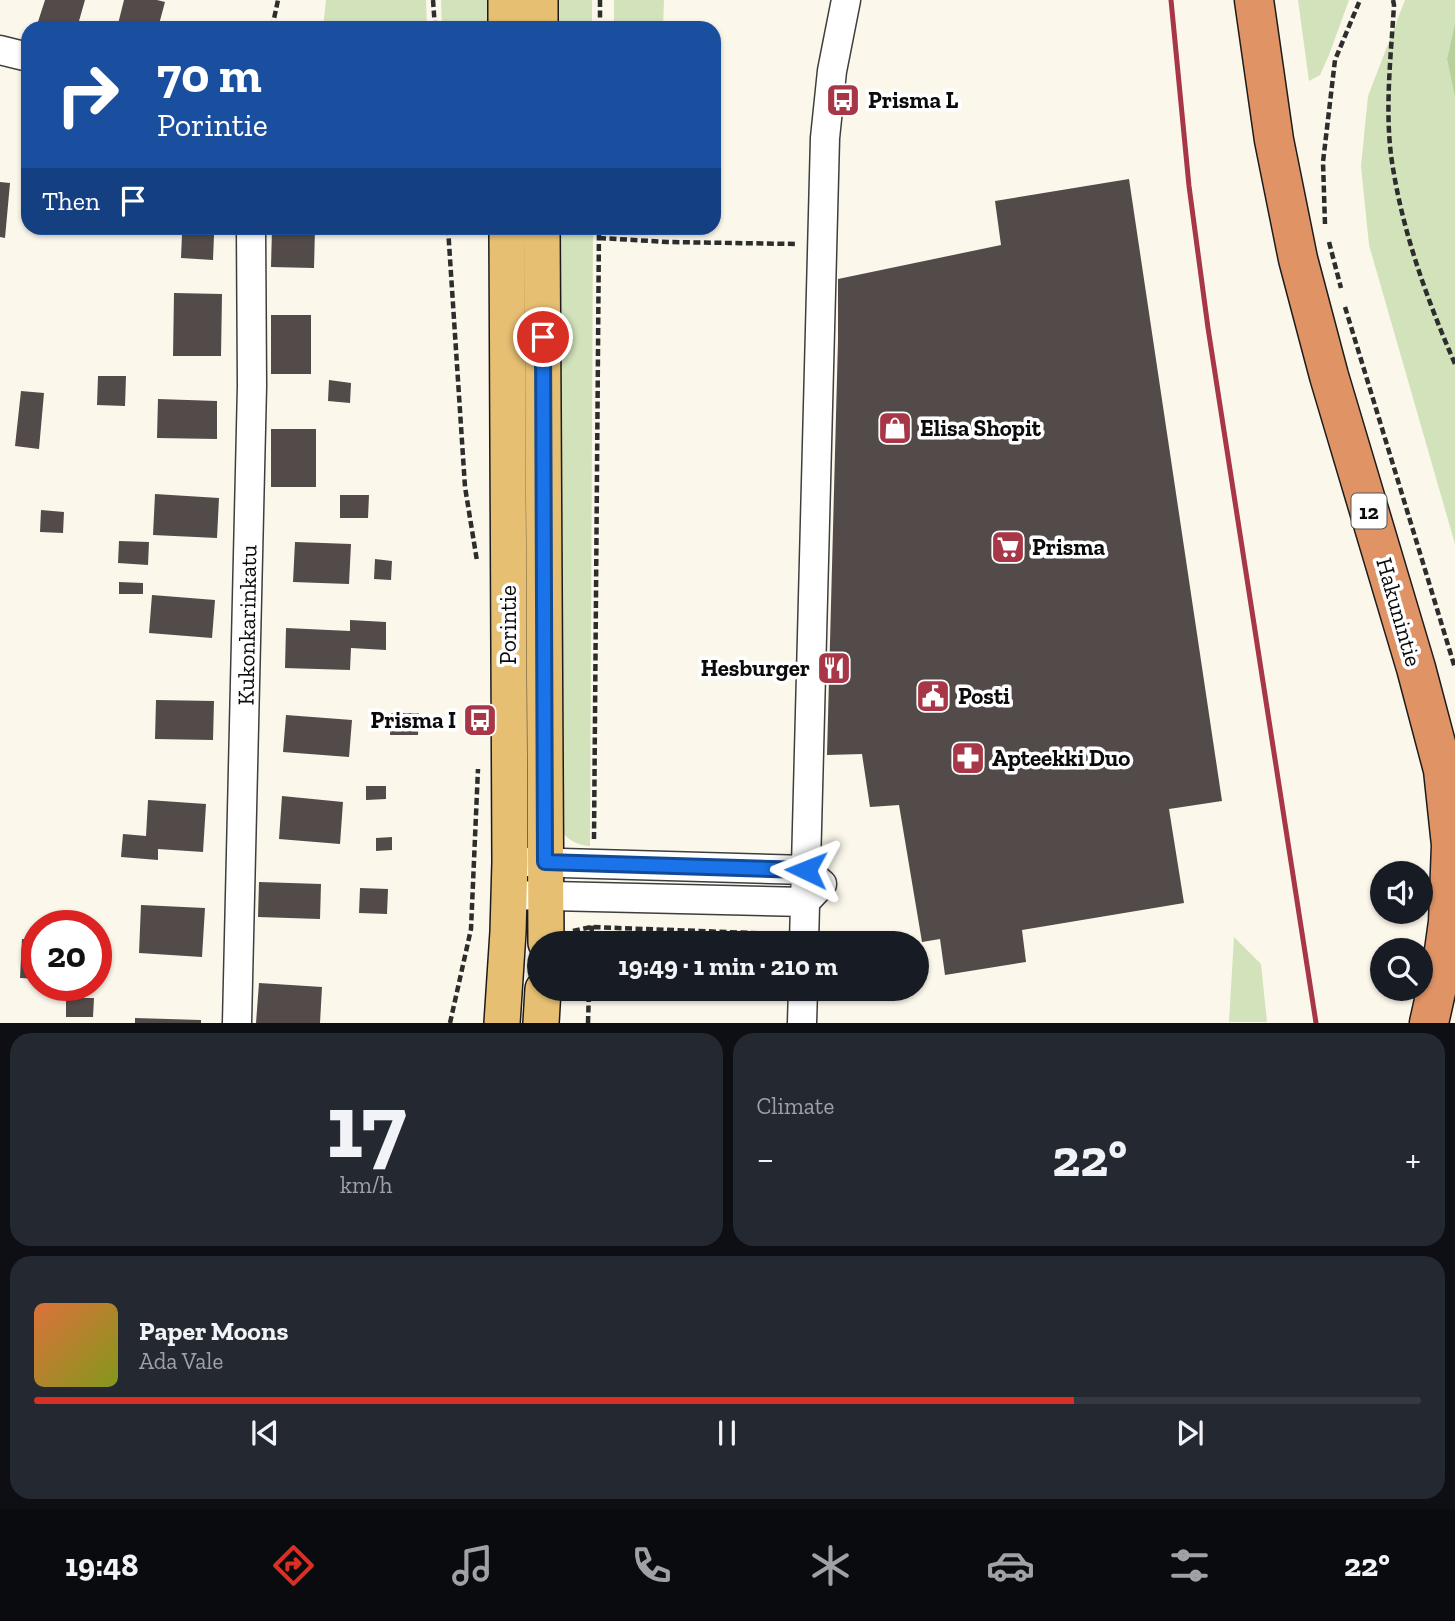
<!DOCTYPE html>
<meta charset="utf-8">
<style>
:root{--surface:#171b24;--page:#242831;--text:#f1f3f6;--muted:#9ea1a6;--line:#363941;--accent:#d93025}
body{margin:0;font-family:"Zilla Slab",serif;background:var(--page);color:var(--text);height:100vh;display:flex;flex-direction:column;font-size:26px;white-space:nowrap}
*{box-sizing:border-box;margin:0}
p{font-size:23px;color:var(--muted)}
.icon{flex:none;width:38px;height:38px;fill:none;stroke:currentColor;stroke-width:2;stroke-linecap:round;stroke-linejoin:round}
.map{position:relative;height:1023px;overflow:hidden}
.sheet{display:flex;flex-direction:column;gap:10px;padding:10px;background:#0d0f14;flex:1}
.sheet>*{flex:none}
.guide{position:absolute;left:21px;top:21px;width:700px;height:214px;border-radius:21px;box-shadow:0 2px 5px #0004;background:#1a4fa0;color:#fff;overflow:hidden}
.tools{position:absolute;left:1370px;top:861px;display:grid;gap:14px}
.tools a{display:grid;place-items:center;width:63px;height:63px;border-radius:50%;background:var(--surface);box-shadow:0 2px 5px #0004;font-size:35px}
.speed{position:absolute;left:21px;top:910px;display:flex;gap:14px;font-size:35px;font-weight:700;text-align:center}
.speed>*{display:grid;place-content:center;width:91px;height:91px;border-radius:50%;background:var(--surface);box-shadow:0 2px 5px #0004;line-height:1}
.speed .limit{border:10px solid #d22;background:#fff;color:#111}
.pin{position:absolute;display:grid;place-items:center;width:60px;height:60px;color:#fff;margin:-30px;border:4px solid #fff;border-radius:50%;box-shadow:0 2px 7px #0007}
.me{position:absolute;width:77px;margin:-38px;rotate:272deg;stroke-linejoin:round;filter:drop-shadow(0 0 5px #0008)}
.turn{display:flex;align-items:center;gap:24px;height:147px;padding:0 21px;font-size:32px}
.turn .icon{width:91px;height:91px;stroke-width:2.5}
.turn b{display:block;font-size:49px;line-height:60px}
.then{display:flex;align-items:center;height:66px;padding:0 21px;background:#0003;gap:14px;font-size:26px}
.big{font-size:52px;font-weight:800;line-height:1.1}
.sheet .tile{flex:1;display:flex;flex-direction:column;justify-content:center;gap:10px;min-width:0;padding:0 24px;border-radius:21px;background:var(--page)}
.sheet .dial{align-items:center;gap:0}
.dial b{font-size:91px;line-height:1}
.song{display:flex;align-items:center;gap:21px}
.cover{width:84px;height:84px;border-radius:10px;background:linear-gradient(135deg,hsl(20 70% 55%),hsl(70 70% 35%))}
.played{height:7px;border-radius:4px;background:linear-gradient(90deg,var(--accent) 75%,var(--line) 75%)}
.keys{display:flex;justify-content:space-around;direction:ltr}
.heat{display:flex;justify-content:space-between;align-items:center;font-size:38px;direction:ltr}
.sheet .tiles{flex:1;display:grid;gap:10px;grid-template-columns:1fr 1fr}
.tile:last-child{grid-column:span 2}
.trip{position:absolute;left:527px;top:931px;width:402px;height:70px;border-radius:35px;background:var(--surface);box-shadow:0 2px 5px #0004;font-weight:800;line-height:70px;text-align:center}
.dock{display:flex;height:112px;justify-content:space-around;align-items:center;background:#090b0e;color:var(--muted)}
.dock .icon{width:49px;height:49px}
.dock .on{color:var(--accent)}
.dock b{font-size:32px;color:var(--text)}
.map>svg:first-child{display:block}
.green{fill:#d2e2ba}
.forest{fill:#b8d09b}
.building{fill:#524b49}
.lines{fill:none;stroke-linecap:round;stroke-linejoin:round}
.minor-casing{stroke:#3e3e3e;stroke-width:31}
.major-casing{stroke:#1c1c1c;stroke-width:38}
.highway-casing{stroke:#1c1c1c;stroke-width:41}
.path{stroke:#2d2d2d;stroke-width:4.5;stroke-dasharray:7 3.5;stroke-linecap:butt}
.minor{stroke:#fff;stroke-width:28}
.major{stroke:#e6bf72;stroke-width:35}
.highway{stroke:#e09365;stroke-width:38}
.rail{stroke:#a73646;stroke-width:5}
.route-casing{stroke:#114b97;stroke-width:18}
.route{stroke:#1a73e8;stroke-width:12}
.labels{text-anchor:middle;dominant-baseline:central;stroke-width:7;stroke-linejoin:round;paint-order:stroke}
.shield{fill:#fff;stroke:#545454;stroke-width:2}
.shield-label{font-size:21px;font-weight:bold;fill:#0b0b0b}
.poi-label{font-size:23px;font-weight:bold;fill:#0b0b0b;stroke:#fff;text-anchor:start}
.street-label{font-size:23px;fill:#0b0b0b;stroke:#fff}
</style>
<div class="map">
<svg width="1455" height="1023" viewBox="0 0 1455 1023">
<rect width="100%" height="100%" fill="#fcf7eb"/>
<path class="green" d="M326 0H426L427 28H323Z
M441 0H495L496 28H442Z
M550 0H592V28H550Z
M614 0H664L663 28H614Z
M1298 0H1349L1329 55 1320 75 1309 81Z
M1405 0H1455V23L1447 59 1455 98V544L1369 245 1361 166 1368 96Z
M551 228H593L590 846C574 845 569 839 558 829Z
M1234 937 1261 964 1267 1022H1229Z"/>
<path class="forest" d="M1455 23V98L1447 59Z"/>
<path class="building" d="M45 0H85L77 28H36Z
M124 0H157L165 2 158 28H117Z
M1129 179 1222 801 1169 809 1184 903 1022 930 1026 962 945 975 940 939 922 942 899 805 870 807 862 754 827 755 838 340V279L1001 245 995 201Z
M0 182 10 183 5 238 0 237Z
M272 228H315L314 268 271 267Z
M182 234 214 235 213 260 181 258Z
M174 293 222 294 221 356H173Z
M271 315H311V374H271Z
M98 376H126L125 406 97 405Z
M329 380 351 383 350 403 328 401Z
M21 391 44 393 39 449 15 446Z
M158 399 217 401V439L157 438Z
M271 429H316V487H271Z
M155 494 219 498 217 538 153 535Z
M340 495H369L368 518H340Z
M41 510 64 512 63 533 40 532Z
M119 541 149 542 148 565 118 563Z
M295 542 351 544 349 584 293 582Z
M375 559 392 561 391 580 374 579Z
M119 582 143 583V594H119Z
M152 595 215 600 212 638 149 633Z
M350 620 386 622V650L351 648 350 670 285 668 286 628 350 631Z
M156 700 214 701 213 740 155 739Z
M391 713H419L418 735H390Z
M286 715 352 720 349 757 283 752Z
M366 786H386V799L366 800Z
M282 796 343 802 340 844 279 839Z
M148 800 206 804 203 852 158 849V860L121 857 123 834 146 836Z
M392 837V850L376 851V838Z
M259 882 321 884 320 919 258 917Z
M360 888 388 889 387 914 359 913Z
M141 905 205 908 202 957 139 953Z
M22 939 37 940V979L20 978Z
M259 983 322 987 320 1023H256Z
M66 998H94L93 1017H66Z
M135 1018 201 1020V1023H135Z"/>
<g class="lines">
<g class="minor-casing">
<path id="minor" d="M0 50 28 57
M509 895 805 902 822 884 806 870 527 862
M804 943 825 138 832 71 846 0
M237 1023 252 386 251 228
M802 1023 803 989"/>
</g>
<g class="major-casing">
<path id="major" d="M506 0V28
M540 0V28
M542 228 546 943
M502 1023 508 932 510 862 507 228
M541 1023 543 989"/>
</g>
<g class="highway-casing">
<path id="highway" d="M1254 0 1274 140 1298 259 1329 376 1416 668 1443 770 1451 845 1448 922 1442 965 1429 1023"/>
</g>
<path class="path" d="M433 0 435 28
M1393 0 1394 5C1391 55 1385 106 1391 155 1401 228 1426 297 1455 364
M272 28 278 0
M600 28V0
M1325 224 1323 162 1335 60 1360 0
M448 228 465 487 477 561
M599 238 668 242 798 244
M1329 242 1341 288
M1345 307 1455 668
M594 839 599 228
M573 931 591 927 780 934
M591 943 592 925
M450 1023 471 929 478 769
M588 1023 589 989"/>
<use href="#minor" class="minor"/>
<use href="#major" class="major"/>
<use href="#highway" class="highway"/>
<path class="rail" d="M1171 0 1189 186 1208 328 1316 1023"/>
</g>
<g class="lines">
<g class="route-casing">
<path id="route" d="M543 337 545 862 806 870"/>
</g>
<use href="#route" class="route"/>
</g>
<defs>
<g id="bus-square" transform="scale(1.75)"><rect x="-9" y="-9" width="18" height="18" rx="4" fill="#a73646" stroke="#fff"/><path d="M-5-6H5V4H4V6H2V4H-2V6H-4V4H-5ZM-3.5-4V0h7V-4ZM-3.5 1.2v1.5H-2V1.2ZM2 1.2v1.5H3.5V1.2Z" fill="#fff"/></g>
<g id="shop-square" transform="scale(1.75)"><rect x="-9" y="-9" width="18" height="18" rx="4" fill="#a73646" stroke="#fff"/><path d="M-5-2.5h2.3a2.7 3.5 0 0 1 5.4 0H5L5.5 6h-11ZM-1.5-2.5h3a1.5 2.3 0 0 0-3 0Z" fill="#fff"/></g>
<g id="supermarket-square" transform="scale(1.75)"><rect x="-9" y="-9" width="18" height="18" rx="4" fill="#a73646" stroke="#fff"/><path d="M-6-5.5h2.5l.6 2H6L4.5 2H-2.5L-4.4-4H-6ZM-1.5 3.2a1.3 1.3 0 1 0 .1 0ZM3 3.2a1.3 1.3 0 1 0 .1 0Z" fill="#fff"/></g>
<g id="restaurant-square" transform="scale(1.75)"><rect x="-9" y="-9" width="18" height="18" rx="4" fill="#a73646" stroke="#fff"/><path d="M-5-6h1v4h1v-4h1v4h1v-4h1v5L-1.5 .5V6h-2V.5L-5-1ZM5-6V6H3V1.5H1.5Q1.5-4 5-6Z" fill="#fff"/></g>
<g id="civic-square" transform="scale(1.75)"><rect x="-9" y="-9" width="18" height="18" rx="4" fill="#a73646" stroke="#fff"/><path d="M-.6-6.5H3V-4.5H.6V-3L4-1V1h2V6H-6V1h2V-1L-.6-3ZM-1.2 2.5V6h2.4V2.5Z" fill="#fff"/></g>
<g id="pharmacy-square" transform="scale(1.75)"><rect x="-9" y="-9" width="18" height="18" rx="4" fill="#a73646" stroke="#fff"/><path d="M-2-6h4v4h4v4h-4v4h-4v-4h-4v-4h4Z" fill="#fff"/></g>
</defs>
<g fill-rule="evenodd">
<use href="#bus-square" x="843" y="100"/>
<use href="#shop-square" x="895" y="428"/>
<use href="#supermarket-square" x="1008" y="547"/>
<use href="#restaurant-square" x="834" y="668"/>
<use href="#civic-square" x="933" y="696"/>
<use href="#bus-square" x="480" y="720"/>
<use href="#pharmacy-square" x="968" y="758"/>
</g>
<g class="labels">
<rect class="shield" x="1351.5" y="493.5" width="35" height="35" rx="5"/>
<g class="shield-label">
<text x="1369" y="511">12</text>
</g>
<g class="poi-label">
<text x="868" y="100">Prisma L</text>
<text x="920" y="428">Elisa Shopit</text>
<text x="1032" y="547">Prisma</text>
<text x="810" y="668" text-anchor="end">Hesburger</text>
<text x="958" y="696">Posti</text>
<text x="456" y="720" text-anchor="end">Prisma I</text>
<text x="992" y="758">Apteekki Duo</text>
</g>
<g class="street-label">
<text transform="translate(1399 612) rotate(74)">Hakunintie</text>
<text transform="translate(247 625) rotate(-89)">Kukonkarinkatu</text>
<text transform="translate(508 625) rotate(-90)">Porintie</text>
</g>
</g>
</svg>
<div class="tools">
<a><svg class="icon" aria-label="sound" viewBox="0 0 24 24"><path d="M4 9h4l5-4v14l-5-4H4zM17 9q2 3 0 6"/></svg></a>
<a><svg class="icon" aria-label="search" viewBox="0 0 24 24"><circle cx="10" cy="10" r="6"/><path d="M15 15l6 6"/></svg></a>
</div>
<div class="speed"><div class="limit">20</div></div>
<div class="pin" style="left:543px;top:337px;background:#d93025"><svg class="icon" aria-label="arrive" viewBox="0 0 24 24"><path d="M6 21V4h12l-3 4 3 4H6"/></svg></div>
<svg class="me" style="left:806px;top:870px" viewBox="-20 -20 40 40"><path d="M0-17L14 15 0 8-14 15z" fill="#1a73e8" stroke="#fff" stroke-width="4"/></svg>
<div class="trip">19:49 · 1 min · 210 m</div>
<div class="guide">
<div class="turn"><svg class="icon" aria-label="right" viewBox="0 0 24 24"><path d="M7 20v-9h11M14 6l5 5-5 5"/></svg><div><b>70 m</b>Porintie</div></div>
<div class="then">Then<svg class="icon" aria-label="arrive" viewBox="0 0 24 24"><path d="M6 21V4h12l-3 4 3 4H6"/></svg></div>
</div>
</div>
<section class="sheet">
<div class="tiles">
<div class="tile dial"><b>17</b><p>km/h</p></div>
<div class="tile"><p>Climate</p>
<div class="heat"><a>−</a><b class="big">22°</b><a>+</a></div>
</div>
<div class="tile">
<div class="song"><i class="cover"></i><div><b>Paper Moons</b><p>Ada Vale</p></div></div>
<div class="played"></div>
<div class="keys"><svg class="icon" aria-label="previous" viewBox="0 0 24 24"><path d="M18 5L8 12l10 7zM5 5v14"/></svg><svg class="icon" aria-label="pause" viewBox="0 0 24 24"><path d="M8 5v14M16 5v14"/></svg><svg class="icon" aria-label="next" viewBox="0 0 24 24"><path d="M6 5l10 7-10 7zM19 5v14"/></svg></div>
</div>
</div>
</section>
<nav class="dock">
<b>19:48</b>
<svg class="icon on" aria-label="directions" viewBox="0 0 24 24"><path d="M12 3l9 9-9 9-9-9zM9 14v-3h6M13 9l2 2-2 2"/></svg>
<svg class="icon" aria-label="music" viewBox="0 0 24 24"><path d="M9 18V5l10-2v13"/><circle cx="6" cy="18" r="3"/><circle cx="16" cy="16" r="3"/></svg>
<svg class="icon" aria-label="phone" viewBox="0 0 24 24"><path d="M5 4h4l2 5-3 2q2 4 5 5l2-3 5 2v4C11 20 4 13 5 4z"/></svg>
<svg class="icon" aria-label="climate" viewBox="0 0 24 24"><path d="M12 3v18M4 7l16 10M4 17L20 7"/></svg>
<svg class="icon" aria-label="car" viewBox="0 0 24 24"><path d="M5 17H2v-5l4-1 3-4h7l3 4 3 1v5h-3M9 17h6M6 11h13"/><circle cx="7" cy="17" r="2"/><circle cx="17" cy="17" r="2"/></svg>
<svg class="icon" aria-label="filters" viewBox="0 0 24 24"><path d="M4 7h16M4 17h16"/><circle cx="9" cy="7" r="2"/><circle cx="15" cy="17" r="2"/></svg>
<b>22°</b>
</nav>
